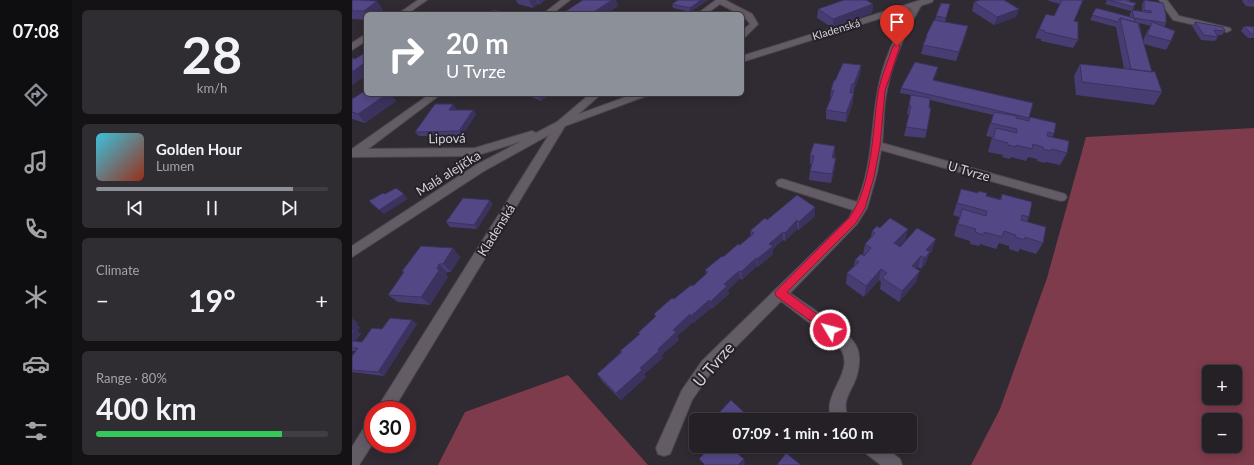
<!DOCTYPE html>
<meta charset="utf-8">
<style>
:root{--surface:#242026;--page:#302d32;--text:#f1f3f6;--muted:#a3a3a7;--line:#413e43;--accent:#8c9099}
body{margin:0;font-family:Lato,sans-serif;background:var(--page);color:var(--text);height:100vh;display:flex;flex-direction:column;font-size:15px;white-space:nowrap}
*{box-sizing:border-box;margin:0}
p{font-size:13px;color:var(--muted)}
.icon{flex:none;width:22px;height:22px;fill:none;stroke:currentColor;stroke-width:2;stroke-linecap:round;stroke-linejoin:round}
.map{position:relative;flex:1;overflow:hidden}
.side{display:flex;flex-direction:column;gap:10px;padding:10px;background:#141215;width:280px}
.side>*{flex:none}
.guide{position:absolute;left:12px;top:12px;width:380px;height:84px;border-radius:6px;box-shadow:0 2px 10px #0003,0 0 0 1px var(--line);background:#8c9099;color:#fff;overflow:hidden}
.controls{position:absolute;left:850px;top:365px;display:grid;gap:8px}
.controls a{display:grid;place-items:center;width:40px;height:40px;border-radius:6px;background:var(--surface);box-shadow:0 2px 10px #0003,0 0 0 1px var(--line);font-size:20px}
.speed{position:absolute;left:12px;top:401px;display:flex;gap:8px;font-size:20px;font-weight:700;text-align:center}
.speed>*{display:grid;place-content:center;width:52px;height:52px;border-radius:50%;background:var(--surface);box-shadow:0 2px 10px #0003,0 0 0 1px var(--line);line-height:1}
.speed .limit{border:6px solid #d22;background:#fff;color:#111}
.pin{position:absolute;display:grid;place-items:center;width:34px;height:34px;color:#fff;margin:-41px -17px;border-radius:50% 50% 50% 0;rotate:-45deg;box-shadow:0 0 4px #0007}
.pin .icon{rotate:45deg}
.me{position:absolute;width:44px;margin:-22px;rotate:307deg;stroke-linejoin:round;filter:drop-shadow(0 0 3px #0008)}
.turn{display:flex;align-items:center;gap:14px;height:84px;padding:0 16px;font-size:18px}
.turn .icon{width:52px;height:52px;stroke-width:2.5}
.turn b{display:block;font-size:28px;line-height:34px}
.big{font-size:30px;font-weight:700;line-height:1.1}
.side .widget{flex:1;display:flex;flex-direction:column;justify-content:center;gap:6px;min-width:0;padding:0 14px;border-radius:6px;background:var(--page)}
.side .dial{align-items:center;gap:0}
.dial b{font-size:52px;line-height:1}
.song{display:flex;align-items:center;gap:12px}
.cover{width:48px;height:48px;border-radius:6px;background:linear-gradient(135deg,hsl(190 70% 55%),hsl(10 70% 35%))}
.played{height:4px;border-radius:2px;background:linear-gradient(90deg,var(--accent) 85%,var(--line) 85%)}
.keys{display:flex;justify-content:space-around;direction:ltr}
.heat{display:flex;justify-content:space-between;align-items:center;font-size:22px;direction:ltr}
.charge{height:6px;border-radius:3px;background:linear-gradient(90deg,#34c759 80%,var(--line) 0)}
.trip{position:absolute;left:337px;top:413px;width:228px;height:40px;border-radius:6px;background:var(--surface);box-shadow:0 2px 10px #0003,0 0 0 1px var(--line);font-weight:700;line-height:40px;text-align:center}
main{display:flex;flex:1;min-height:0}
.tabs{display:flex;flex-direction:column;width:72px;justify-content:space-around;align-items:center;background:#0e0d0f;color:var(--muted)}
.tabs .icon{width:28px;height:28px}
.tabs .on{color:var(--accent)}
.tabs b{font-size:18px;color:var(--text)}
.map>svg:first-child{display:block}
.green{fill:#7e3b4b;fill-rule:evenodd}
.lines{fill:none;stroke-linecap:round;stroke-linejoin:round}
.street-casing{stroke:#4d474f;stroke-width:2}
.secondary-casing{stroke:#4d474f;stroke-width:2}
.street{fill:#635c66;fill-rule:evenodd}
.secondary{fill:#635c66;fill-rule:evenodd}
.wall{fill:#483d73;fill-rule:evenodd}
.shaded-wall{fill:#3b325e}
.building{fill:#544786;stroke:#3b325e}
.route{fill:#e11d48;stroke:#92132f}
.labels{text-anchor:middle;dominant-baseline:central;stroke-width:4;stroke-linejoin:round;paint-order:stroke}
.far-street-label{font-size:11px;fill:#d5d1d7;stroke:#262028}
.street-label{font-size:13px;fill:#d5d1d7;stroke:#262028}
.near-street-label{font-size:16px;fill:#d5d1d7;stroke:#262028}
</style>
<main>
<nav class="tabs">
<b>07:08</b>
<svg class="icon on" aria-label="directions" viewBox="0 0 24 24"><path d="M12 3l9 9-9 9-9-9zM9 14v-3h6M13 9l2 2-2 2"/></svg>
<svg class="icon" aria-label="music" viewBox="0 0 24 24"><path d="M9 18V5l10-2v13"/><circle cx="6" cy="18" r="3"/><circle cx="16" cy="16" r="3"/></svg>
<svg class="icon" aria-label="phone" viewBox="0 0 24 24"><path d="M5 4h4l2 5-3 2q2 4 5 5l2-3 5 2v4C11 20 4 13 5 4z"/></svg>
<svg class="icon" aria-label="climate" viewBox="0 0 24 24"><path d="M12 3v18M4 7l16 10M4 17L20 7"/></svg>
<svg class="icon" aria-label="car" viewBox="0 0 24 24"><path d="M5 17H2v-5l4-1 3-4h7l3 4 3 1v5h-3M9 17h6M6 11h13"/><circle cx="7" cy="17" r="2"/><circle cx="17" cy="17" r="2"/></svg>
<svg class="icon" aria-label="filters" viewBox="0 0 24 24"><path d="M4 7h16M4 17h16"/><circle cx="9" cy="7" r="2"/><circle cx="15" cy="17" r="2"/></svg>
</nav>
<section class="side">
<div class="widget dial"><b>28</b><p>km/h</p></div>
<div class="widget">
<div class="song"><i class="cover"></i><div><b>Golden Hour</b><p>Lumen</p></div></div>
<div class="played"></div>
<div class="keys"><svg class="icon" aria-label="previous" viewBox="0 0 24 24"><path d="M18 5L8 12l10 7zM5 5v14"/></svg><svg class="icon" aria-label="pause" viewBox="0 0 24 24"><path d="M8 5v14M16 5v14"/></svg><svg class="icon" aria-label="next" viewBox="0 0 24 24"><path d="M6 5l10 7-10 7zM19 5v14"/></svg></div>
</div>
<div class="widget"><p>Climate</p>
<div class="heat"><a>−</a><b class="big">19°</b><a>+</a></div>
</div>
<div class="widget"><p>Range · 80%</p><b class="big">400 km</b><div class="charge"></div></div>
</section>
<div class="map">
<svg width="902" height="465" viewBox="0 0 902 465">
<rect width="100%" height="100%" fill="#302a32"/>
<path class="green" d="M902 128V465H619L648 409 695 278 734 137ZM857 372H883V398H857ZM857 420H883V446H857Z
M216 375 296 465H86L113 412Z"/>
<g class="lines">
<g class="street-casing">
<path id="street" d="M66 0H75L55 14H46Z
M209 0H218L200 14H191Z
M364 0H373L400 14 406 24 393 37H390V31L398 24 390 14H387L368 4 354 14H345Z
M807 0H815L827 16 878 28 879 30 875 32 821 20Z
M563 2H569L570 4C554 31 541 59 535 90 531 107 532 126 530 143L713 194 715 197 713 200 709 201 529 150 525 173 518 198 515 208 505 224 438 293C453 304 494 329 503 344 510 354 507 372 502 383 495 397 490 404 497 420H480C467 393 509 370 485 344L429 301 360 371 340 400 318 454 312 456 306 454 304 448 330 390 350 361 497 218 501 210 426 186 424 183 426 180 430 179 505 202C520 168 519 131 525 95 530 62 545 30 563 2Z
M14 34V41L0 50V43Z
M78 94H89L16 149 123 148 180 131 184 133 205 122 238 94H249L213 126 132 171 0 257V246L124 165 170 141 123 156 0 157V149Z
M510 446H531L548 459 550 465H529L512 452Z"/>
</g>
<g class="secondary-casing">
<path id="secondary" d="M569 0H581L580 2 390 62V56Z
M282 94H296L294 96 213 126 41 410H24L205 122Z
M21 421V443L7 465H0V447L15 423Z"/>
</g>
<use href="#street" class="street"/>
<use href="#secondary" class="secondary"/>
</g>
<path class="wall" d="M0 0 31 10 25 14H14V20L0 19Z
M164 0H193L188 4H186L181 8 166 4Z
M326 0H356L338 12 321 8 320 4Z
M696 0H731L722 21 726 40 721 48 689 41V39L683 38 687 29 702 16 708 4 697 1Z
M755 0H778L777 1 782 8 780 10 790 11V4L792 0 814 23 812 27 819 41 814 50 792 44 800 72 810 92 802 105 724 95 722 76 728 64 772 69 764 27 738 20 744 8 778 17V14L780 10 779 11 753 4ZM787 23 799 26 795 31 791 41Z
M891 0H902V7L894 6 890 1Z
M622 2 667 9 664 17 642 25 620 11Z
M521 4 520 13 481 28 465 18 466 9Z
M598 4 593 22 616 26 614 35 604 61 569 54 574 36 583 20 584 16Z
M266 6 254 14H215L214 11Z
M843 22 873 31 870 35H865L866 37 863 41 849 40 840 26Z
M892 26 902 27V38H896L889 31Z
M509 65 508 74 501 93H500L501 102 494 122 474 119V110L479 99H478L479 90 483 81Z
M585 72 581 80 677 118 676 120 678 117 702 134 700 137 715 153 708 165 694 162 693 163 685 161V159L676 157 674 161 659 157 658 159 650 157 651 155 636 152 640 137 634 136 641 115 578 100 575 130 573 138 552 136 557 114H555L559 95 548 93 549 88Z
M14 94H38L44 101 13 123 0 119V99Z
M173 94H199L189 101Z
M104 108 103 110H121L124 114 110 136H67L63 132Z
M483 146 482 158 483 167 479 183 457 180 458 171 460 164H458V155Z
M609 189 648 199 650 194 677 217 675 221 691 243 684 254 668 249 666 252 657 249V246L647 243 644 249 628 244 627 246 618 244V241L602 236 607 217 601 215Z
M141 204 125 229 98 227 94 222Z
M463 207V216L447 230 445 229 433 241 431 240 421 249V254L406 267 405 266 390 280 388 278 376 290 377 294 360 309 359 308 342 323 341 322 325 336 327 340 310 355 311 358 292 374 294 377 269 400 250 381 245 374 269 352 268 351 287 335 286 333 303 317 302 314 341 286 354 274 353 270 388 245 399 236 398 231 415 220Z
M528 228 556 229 553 240 548 246 580 251 577 254 574 263 569 269 566 267 564 269V282L547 302 528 289 529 282 527 280 512 297 494 284 495 273 502 266 503 260 511 255 513 244 519 237 520 231Z
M101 248 108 257 99 272H95L94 275 96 277 78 305 46 302 36 295 51 273 50 271Z
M0 319 6 323 5 325 8 328 5 331 9 334 3 341 10 342 30 329 60 320 65 324 32 376 0 372V356L4 351H0Z"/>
<path class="shaded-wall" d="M177 0H184L186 4 181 8Z
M186 0H193L188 4Z
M260 0H264L266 6 254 14H239Z
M349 0H356L338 12V8Z
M25 1 31 10 25 14H14L12 11Z
M521 4 520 13 481 28V19Z
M667 9 664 17 642 25 645 17Z
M616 26 614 35 604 61 607 52Z
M14 62V76L0 85V72Z
M509 65 508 74 501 93 502 84Z
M502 93 501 102 494 122V113Z
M35 94H38L44 101 13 123 6 114Z
M190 94H199L189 101 187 97Z
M101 104 104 108 100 114 97 110Z
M121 110 124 114 110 136 107 131Z
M483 146V155L480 167V158Z
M484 158 483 167 479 183 480 174Z
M52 194 56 199 32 214 27 210Z
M138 200 141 204 125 229 122 225Z
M463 207V216L447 230V222Z
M445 220V229L433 241V233Z
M556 229 553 240 540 255 542 243Z
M431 232V240L421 249V254L406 267 405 259 417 244Z
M584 239 580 251 577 254 574 263 569 269 574 250Z
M101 248 108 257 99 272 91 264Z
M569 256 566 267 557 277 560 266Z
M404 258 405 266 390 280 389 272Z
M87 264 95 272 94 275 96 277 78 305 69 297Z
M529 269 527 280 512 297 514 286Z
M387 271 388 278 376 290 377 294 360 309 358 302 372 284Z
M568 271 564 282 547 302 550 291Z
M357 300 359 308 342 323 339 316Z
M338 314 341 322 325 336 327 340 310 355 311 358 292 374 294 377 269 400 264 393 306 349 321 330Z
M1 319 6 323 5 325 8 328 5 331 9 334 1 344 0 343V320Z
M60 320 65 324 32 376 26 372Z
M379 446H386L380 452 378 447Z
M392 459 393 464 392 465H386Z"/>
<path class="building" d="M0 0H7L25 1 12 11H0Z
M231 0H260L239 14H223L214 11Z
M326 0H349L338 8 320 4Z
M492 0H514L521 4 481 19 466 9Z
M628 0H652L667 9 645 17 622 2Z
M710 0H731L722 21 726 22V40L692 32 693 31 687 29 694 14 702 16Z
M757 0H776L775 1 784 3 781 7Z
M792 0 811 3 814 15V23L782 18 780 10 799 13V11L792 10Z
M896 0H902V2H897Z
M589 3 598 4 594 18 584 16Z
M744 8 782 18 783 22 768 18 766 22 740 15Z
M142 10 156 14H137Z
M768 18 786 23 800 72 779 69Z
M582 20 616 26 607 52 571 45 575 36H574Z
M800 22 823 31 819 41 795 35Z
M843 22 871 27 873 31 862 30 866 37 852 35Z
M892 26 902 27V34H899Z
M11 54 14 55V62L0 72V58L3 59Z
M563 62 586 67 581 80 681 103 677 118 549 88Z
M491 63 509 65 502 84H500L498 93H502L494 113 474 110 482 91 479 90 482 80 483 81Z
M728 64 803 72 810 92 730 82Z
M14 90V94H35L6 114 0 112V99Z
M181 94H190L187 97Z
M559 95 578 98 577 108H579L575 130 554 127 559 106 557 105Z
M83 104H101L97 110H121L107 131 63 132Z
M642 112 664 116V118L677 121 678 117 704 123 702 134 696 132 695 136 717 141 715 153 700 149 699 151 691 149V147L681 144 680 149 664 145V147L656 145V143L641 139 644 128 665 133V129L639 123Z
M462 143 483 146 480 158H484L480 174 458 171 462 156 458 155Z
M44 188 52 194 27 210 17 201 31 193 33 194Z
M609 189 626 193V191L635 193 634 196 649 200 650 194 680 202 677 217 670 215 669 220 694 227 691 243 673 237V240L663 237 664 235 652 231 650 237 632 232V235L623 232 624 229 606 224 610 209 634 216 635 211 605 203Z
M445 195 463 207 447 222 445 220 433 233 431 232 417 244 421 246 405 259 404 258 389 272 387 271 372 284 375 286 358 302 357 300 339 316 338 314 321 330 324 332 306 349 307 351 288 368 290 370 264 393 245 374 270 352 268 351 288 334 286 333 304 316 302 314 320 298 322 299 339 285 341 286 356 272 353 270 370 256 371 257 386 244 388 245 402 233 398 231 413 218 415 220Z
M111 198 138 200 122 225 94 222Z
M538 218 556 229 542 243 548 247 565 228 584 239 574 250 578 252 573 258 569 256 560 266 568 271 550 291 530 278 535 273 529 269 514 286 495 273 507 262 503 260 509 254 512 256 519 248 513 244 523 233 520 231 525 226 528 228Z
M69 246 101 248 91 264H87L85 269H88L69 297 36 295 52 272 50 271Z
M38 318 60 320 26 372 0 370V356L6 348H0V341L10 342 20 328 30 329Z
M0 330H3L0 334Z
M379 400 400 420H360Z
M359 446H379L378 447 392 459 386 465H353L347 459Z
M434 453 449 465H425Z"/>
<path class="route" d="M545 44 548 46 533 91 528 146 522 177 513 208 504 223 435 292 481 326 483 330 481 333 478 335 424 296 423 292 497 218C521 184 520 133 526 93 529 77 536 61 541 46Z"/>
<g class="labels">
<g class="far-street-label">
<text transform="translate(484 29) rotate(-17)">Kladenská</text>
</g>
<g class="street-label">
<text transform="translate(95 138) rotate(-1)">Lipová</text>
<text transform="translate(617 171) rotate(16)">U Tvrze</text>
<text transform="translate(96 173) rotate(-32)">Malá alejíčka</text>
<text transform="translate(144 230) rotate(-58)">Kladenská</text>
</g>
<g class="near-street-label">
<text transform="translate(361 364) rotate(-49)">U Tvrze</text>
</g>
</g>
</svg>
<div class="controls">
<a>+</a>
<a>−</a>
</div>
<div class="speed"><div class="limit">30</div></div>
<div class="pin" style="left:545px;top:46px;background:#d93025"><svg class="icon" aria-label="arrive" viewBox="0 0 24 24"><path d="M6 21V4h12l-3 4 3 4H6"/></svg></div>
<svg class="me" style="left:478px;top:330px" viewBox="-20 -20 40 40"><circle r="17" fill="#e11d48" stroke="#fff" stroke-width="3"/><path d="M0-11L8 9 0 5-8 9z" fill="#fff"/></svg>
<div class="trip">07:09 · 1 min · 160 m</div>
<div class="guide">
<div class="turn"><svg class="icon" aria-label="right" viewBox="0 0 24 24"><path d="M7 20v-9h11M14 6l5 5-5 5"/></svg><div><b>20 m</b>U Tvrze</div></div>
</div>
</div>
</main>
